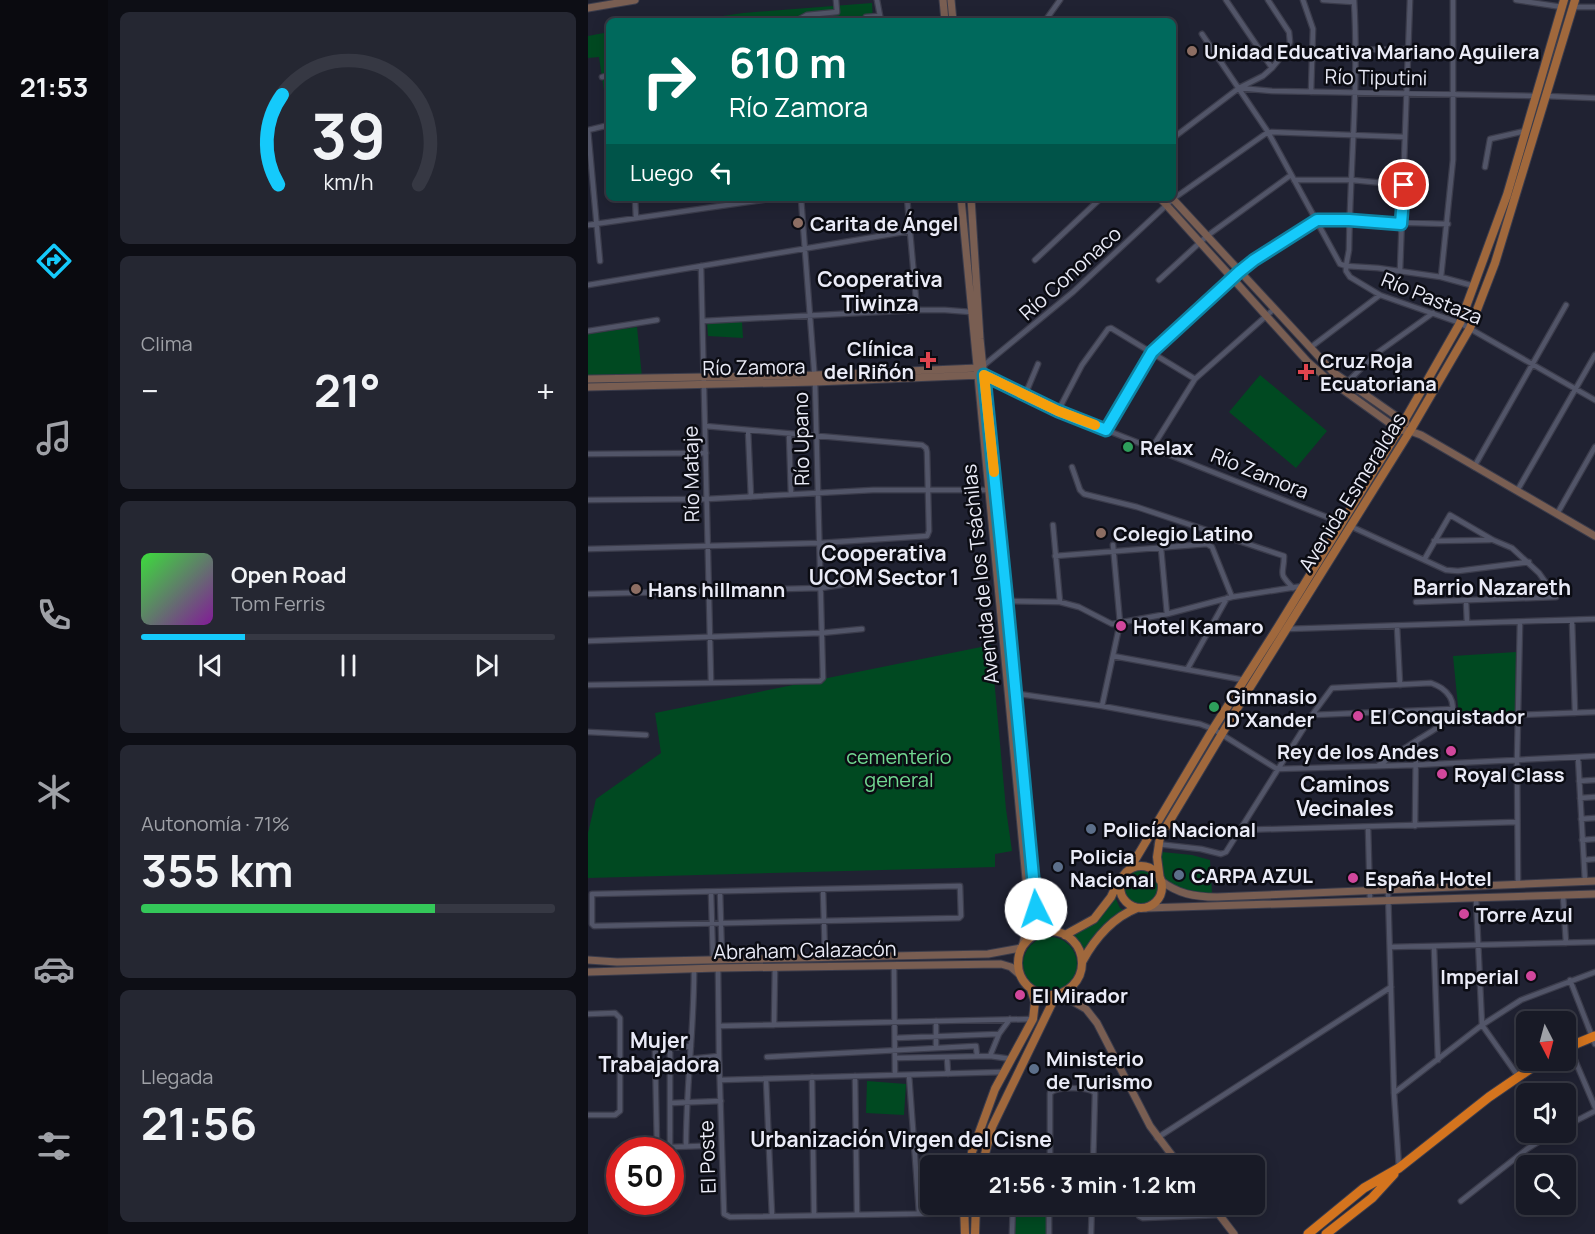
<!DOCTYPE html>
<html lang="es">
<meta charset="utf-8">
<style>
:root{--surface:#181a26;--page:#252732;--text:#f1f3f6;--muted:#9fa1a7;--line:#363843;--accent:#15cafb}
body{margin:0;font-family:Manrope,sans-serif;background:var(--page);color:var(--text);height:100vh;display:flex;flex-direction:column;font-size:22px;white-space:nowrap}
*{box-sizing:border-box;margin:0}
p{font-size:20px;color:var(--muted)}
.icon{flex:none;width:33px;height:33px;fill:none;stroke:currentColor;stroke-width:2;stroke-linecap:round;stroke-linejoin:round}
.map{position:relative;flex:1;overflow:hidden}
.side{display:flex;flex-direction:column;gap:12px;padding:12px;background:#0d0e15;width:480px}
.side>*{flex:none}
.guide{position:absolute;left:18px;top:18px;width:570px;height:183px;border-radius:9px;box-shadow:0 3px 15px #0003,0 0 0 2px var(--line);background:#00695c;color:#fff;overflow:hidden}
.needle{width:39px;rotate:174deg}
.controls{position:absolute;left:928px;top:1011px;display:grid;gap:12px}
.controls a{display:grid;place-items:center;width:60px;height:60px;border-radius:9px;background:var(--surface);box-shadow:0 3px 15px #0003,0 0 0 2px var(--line);font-size:30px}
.speed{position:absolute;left:18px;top:1137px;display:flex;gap:12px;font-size:30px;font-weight:700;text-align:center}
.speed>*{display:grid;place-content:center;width:78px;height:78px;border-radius:50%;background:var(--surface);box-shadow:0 3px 15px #0003,0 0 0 2px var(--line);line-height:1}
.speed .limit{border:9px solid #d22;background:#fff;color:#111}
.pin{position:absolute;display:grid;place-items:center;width:51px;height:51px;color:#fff;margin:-26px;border:3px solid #fff;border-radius:50%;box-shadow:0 2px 6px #0007}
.me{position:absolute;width:66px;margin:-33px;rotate:356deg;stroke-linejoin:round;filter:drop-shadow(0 0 4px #0008)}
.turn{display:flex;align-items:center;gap:21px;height:126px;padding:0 24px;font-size:27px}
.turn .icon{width:78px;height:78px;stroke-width:2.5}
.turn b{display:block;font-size:42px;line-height:51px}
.then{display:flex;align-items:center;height:57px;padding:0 24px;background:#0003;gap:12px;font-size:22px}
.big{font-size:45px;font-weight:700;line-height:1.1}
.side .tile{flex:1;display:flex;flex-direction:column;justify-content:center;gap:9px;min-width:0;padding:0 21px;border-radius:9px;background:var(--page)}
.side .dial{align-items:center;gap:0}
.dial svg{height:156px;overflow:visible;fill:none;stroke:var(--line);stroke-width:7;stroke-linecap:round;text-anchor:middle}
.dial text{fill:var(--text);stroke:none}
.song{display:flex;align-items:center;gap:18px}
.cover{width:72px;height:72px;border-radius:9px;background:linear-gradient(135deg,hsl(120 70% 55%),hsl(290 70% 35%))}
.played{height:6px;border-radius:3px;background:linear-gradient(90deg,var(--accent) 25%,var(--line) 25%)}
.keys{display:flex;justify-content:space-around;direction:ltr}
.heat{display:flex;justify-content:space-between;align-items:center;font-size:33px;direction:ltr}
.charge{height:9px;border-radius:4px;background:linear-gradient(90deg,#34c759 71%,var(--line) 0)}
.trip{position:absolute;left:332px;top:1155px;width:345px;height:60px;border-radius:9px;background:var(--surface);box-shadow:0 3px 15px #0003,0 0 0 2px var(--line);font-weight:700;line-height:60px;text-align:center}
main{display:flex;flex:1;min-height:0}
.menu{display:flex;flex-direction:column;width:108px;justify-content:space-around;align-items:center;background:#0a0a0f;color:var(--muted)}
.menu .icon{width:42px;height:42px}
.menu .selected{color:var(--accent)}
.menu b{font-size:27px;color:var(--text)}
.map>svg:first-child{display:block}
.green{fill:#004921}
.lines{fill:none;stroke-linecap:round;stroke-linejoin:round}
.street-casing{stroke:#3b3c4b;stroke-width:7}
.secondary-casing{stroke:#3b3c4b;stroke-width:9}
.primary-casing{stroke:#3b3c4b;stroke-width:10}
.highway-casing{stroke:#3b3c4b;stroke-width:11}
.street{stroke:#525568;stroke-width:4.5}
.secondary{stroke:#795e52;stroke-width:7}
.primary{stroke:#a0683c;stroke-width:8}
.highway{stroke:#d4741e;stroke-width:9}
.route-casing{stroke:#0e83a3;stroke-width:15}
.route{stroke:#15cafb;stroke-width:10}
.slow{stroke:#f59e0b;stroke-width:10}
.education-dot{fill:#8d6e63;stroke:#0b0c13;stroke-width:2}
.health-dot{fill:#e0444e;stroke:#0b0c13;stroke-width:2}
.leisure-dot{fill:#2e9e5b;stroke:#0b0c13;stroke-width:2}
.hotel-dot{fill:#d1479c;stroke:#0b0c13;stroke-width:2}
.service-dot{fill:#5c6f8a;stroke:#0b0c13;stroke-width:2}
.labels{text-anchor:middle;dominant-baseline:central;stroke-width:5;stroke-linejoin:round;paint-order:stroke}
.poi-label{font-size:20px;font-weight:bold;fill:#eaebf7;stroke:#0b0c13;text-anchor:start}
.street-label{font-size:20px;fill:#eaebf7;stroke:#0b0c13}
.park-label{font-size:20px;fill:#72d992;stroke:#0b0c13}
.neighbourhood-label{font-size:21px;font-weight:bold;fill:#eaebf7;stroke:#0b0c13}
</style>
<main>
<nav class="menu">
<b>21:53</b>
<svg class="icon selected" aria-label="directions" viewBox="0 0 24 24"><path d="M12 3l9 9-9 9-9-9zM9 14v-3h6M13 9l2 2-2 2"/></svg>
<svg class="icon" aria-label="music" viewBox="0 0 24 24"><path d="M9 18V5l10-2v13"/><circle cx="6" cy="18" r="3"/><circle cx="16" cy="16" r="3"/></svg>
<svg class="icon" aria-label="phone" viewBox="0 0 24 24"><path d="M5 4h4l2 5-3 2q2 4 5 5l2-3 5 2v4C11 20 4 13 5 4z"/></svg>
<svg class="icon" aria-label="climate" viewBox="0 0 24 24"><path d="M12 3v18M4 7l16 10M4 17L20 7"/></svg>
<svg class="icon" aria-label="car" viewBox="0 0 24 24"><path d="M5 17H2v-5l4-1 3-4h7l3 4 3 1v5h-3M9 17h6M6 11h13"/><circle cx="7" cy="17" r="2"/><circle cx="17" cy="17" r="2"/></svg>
<svg class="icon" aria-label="filters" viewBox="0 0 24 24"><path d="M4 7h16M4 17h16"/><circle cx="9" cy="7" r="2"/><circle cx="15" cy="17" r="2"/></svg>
</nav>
<section class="side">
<div class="tile dial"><svg viewBox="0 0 100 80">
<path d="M14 69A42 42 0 1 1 86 69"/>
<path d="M14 69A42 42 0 0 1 16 23" stroke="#15cafb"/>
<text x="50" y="56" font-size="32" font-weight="700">39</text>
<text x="50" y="72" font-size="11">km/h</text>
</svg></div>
<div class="tile"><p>Clima</p>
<div class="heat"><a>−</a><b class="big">21°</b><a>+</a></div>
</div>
<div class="tile">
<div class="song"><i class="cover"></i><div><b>Open Road</b><p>Tom Ferris</p></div></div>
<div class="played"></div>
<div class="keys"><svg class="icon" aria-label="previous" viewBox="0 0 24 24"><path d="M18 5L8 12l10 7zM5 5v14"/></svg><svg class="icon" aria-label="pause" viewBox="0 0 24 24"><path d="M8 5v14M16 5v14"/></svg><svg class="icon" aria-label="next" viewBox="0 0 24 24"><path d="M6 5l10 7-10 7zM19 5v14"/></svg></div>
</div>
<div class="tile"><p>Autonomía · 71%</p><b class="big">355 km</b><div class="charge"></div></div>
<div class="tile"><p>Llegada</p><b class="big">21:56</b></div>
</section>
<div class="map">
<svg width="1007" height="1234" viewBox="0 0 1007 1234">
<rect width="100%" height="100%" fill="#202232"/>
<path class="green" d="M284 3 285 21H100L155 13Z
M21 32V117L20 118 11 57 0 58V36Z
M119 322H154L155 338 120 336Z
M49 327 54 377H0V334Z
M672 375 739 431 708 468 641 412Z
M403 645 418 809 424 851 407 854V867L0 878V833L8 799 73 753 67 713Z
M928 652 927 717 871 716 865 656Z
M574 852 604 855 622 860 624 893C595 893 568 888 574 852Z
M536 887a17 17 0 1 1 34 0a17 17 0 1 1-34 0Z
M527 897 532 908 540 913C521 924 508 934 495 952 496 944 489 940 483 936L512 918Z
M435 964a27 27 0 1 1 54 0a27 27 0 1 1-54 0Z
M279 1081 318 1084 316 1115 278 1113Z
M425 1205H461L460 1234H424Z"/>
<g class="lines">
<g class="street-casing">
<path id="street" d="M289 0 293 21
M638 0 684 68
M715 0 725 29 723 92
M735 0 766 2
M766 0C771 84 762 167 761 250L758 266 790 268 853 277 886 286
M928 0 974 7
M985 7H1007
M278 17 291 16
M208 21 219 15 249 12 248 0
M457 21 472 0
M614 34 680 132 752 264 758 266V271L762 277 792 295 872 323 1007 400
M768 50 821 49
M14 77 21 75
M651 88 684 91 948 96
M957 96 1007 98
M585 138 651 88 675 76 684 68 698 51 702 42 701 32 680 0
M897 167 902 139 937 131
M706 180H764L816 185
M47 198 48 218
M319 198 329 310
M416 198H432
M0 225 188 198
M447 260 513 198
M12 261 0 130 21 125
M113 266 123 681
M812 271 822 0
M853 277 865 160V0
M571 280 619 236 703 175
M0 285 322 231
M115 321 329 310H357L383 312
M0 331 69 320
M723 347 792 295
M395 366 485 292 585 199 680 132 817 137
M396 376 470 411 754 523
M753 388 789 353 845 313
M437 395 450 364
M470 411 494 365 520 329 523 328 607 379
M160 430 163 497
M518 430 564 352 651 272 666 260 729 220 860 224
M201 434 203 494
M564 448 607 379 686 309
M0 454 118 453
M484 467 492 490 496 494 549 507 696 556C696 576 689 571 705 588
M886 467 978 305
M929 491 1007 355
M0 500 119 499 285 490H402
M969 514 1007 447
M465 525 472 602
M762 526 858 570 870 571 941 562
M846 541 902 540
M573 548 579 614
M0 549 232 543 339 536 341 531 339 452 338 448 334 445 117 426
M467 556 619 544 624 547 644 597
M0 594 233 588 266 583
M878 600 879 623
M417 601 472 602 491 607 524 624 579 614 644 597 715 586
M828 602 968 597 951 573 924 548 905 540 862 515 836 560
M984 620 987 713
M809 626 812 685
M698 629 1007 619
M0 641 233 633 274 629
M525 656 656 680
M600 668 639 598
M0 685 232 681 235 678 227 382 213 198
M425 693 514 706 612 724 625 729 689 769 827 765 1007 756
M514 706 532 623 525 545
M724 715 865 709
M930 715 1007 712
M0 732 58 735
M990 757 997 881
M791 765 828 741
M991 781 1007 780
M992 798 1007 797
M993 819 1007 818
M780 827 782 901
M652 830 929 822
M994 840 1007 839
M569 844 613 849 633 854 638 852 724 715 744 688 843 683C851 686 857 689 862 697 874 718 843 731 828 741L827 826
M996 860 1007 859
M930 884 929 761 932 622
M372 886 373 916 371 918 6 926 4 924V894Z
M235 890 237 956
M800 891 806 1093 811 1168
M123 892 125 959
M132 892 134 959
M975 895 978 943
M888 898 894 1025 930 1076
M802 947 1007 942
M846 947 850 1060
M130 968 131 1056 136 1214 142 1217 375 1213
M306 968 307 1075
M982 980 1007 1044
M0 1014 27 1013 32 1018V1111L27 1115H0
M348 1021V1048
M186 1025 187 967
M131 1026 445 1019
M307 1038 411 1034 422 1019
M82 1048V1147
M402 1056 411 1034
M179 1057 388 1046 389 1056
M359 1057 360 1074
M307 1058 402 1056 423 1059
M986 1058 1007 1107
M101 1059 131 1056
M321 1075 331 1212
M267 1076 269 1213
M224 1077 226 1215
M178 1079 184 1216
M132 1080 416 1072
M806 1093 894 1025 933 1000 1007 972
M83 1103 133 1101
M978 1126 1007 1111
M569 1138 803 987
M98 1146C98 1088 106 1030 106 972
M69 1147 67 1051 71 1049 103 1046
M57 1148 112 1146
M462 1166V1093C470 1086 500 1087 507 1093L505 1166
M873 1201 939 1149 966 1132
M550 1204 551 1216 555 1218 630 1215
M424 1234 425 1204
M461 1234V1204
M503 1234 504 1204"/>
</g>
<g class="secondary-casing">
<path id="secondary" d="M355 0 357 21
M363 0 365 21
M0 8 47 0
M373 198 440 900 439 927 434 947
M383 198 392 339 419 601 448 915 450 922 463 931
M572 198 719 361 737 377 811 430 822 431 833 435 1007 536
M584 198 745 372 818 423
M0 379 227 375 390 368
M0 387 227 382 393 375
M572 880C590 894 606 897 629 897L1007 881
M558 908 1007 894
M0 960 29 962 400 954 433 948
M0 972 130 968 413 964 423 967 431 974
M472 994 498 1009 509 1023 562 1126 592 1166
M623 1204 646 1234"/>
</g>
<g class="primary-casing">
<path id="primary" d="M532 887a21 21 0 1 1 42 0a21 21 0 1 1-42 0Z
M541 870 625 729 690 627 811 430 872 323 919 195 976 0
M572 880 569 857 572 837 656 697 822 431 882 328 907 263 987 0
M430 963a32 32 0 1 1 64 0a32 32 0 1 1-64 0Z
M477 935 506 919 523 897 531 880
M494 962C507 938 524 918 549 908
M382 1166 384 1152 407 1089 445 1019 447 1002 443 989
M394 1166 404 1127 468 995
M376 1204 377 1234
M387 1234 388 1204"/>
</g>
<g class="highway-casing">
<path id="highway" d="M978 1048 1007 1036
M720 1234 776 1188 811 1168 901 1097 955 1060
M738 1234 784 1198 806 1174"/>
</g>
<use href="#street" class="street"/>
<use href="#secondary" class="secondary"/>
<use href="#primary" class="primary"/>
<use href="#highway" class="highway"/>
</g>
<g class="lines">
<g class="route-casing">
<path id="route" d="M448 909 419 601 396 375 470 411 518 430 564 352 651 272 666 260 729 220H761L813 224 816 185"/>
</g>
<use href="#route" class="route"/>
<path class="slow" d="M406 472 396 375 470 411 507 425"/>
</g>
<g class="education-dot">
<circle cx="604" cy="51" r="6"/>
<circle cx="210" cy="223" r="6"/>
<circle cx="513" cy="533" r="6"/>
<circle cx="48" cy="589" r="6"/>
</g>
<g class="health-dot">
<path d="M337 351h6v6h6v6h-6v6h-6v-6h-6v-6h6z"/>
<path d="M715 363h6v6h6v6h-6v6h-6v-6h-6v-6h6z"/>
</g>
<g class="leisure-dot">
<circle cx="540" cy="447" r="6"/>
<circle cx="626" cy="707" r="6"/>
</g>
<g class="hotel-dot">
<circle cx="533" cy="626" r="6"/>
<circle cx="770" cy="716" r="6"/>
<circle cx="863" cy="751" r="6"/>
<circle cx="854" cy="774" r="6"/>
<circle cx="765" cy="878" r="6"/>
<circle cx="876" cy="914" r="6"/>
<circle cx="943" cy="976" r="6"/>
<circle cx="432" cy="995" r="6"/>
</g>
<g class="service-dot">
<circle cx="503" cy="829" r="6"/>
<circle cx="470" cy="867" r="6"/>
<circle cx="591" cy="875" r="6"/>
<circle cx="446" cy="1069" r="6"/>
</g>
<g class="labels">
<g class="poi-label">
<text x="616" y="51">Unidad Educativa Mariano Aguilera</text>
<text x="222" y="223">Carita de Ángel</text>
<text x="326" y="348" text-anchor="end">Clínica<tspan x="326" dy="23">del Riñón</tspan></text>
<text x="732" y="360">Cruz Roja<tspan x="732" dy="23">Ecuatoriana</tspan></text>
<text x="552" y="447">Relax</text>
<text x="525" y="533">Colegio Latino</text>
<text x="60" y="589">Hans hillmann</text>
<text x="545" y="626">Hotel Kamaro</text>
<text x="638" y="696">Gimnasio<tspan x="638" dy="23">D'Xander</tspan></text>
<text x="782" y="716">El Conquistador</text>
<text x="851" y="751" text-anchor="end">Rey de los Andes</text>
<text x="866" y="774">Royal Class</text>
<text x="515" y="829">Policía Nacional</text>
<text x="482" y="856">Policia<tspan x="482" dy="23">Nacional</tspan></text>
<text x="603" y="875">CARPA AZUL</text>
<text x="777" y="878">España Hotel</text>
<text x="888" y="914">Torre Azul</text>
<text x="931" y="976" text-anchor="end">Imperial</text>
<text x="444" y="995">El Mirador</text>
<text x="458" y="1058">Ministerio<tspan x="458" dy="23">de Turismo</tspan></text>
</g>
<g class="street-label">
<text transform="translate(788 77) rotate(1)">Río Tiputini</text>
<text transform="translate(482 273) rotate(-42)">Río Cononaco</text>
<text transform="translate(844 298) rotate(22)">Río Pastaza</text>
<text transform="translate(166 367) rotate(-1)">Río Zamora</text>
<text transform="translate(213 439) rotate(-91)">Río Upano</text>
<text transform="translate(672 473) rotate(22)">Río Zamora</text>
<text transform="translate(103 474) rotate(-91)">Río Mataje</text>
<text transform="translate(764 492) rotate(-58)">Avenida Esmeraldas</text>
<text transform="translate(392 574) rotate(-96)">Avenida de los Tsáchilas</text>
<text transform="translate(217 950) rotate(-1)">Abraham Calazacón</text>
<text transform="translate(119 1157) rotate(-92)">El Poste</text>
</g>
<g class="park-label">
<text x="311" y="756">cementerio<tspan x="311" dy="23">general</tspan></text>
</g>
<g class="neighbourhood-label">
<text x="292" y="279">Cooperativa<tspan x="292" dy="24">Tiwinza</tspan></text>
<text x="296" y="553">Cooperativa<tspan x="296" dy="24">UCOM Sector 1</tspan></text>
<text x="904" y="587">Barrio Nazareth</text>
<text x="757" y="784">Caminos<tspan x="757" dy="24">Vecinales</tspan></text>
<text x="71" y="1040">Mujer<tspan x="71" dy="24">Trabajadora</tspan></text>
<text x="313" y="1139">Urbanización Virgen del Cisne</text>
</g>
</g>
</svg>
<div class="controls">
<a><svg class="needle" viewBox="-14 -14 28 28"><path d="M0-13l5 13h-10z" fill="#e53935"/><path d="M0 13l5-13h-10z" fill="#9fa1a7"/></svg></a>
<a><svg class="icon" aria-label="sound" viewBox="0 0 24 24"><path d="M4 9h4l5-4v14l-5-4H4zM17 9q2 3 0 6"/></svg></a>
<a><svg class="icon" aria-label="search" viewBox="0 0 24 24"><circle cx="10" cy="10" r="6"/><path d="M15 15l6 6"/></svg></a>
</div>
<div class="speed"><div class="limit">50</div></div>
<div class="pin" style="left:816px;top:185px;background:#d93025"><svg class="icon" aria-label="arrive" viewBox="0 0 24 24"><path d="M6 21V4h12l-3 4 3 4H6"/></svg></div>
<svg class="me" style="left:448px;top:909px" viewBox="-20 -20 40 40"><circle r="19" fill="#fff"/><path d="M0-13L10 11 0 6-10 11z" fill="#15cafb"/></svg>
<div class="trip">21:56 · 3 min · 1.2 km</div>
<div class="guide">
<div class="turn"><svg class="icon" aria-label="right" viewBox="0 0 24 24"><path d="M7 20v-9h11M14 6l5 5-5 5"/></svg><div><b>610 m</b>Río Zamora</div></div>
<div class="then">Luego<svg class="icon" aria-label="left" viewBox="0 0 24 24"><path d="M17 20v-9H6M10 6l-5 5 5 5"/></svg></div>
</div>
</div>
</main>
